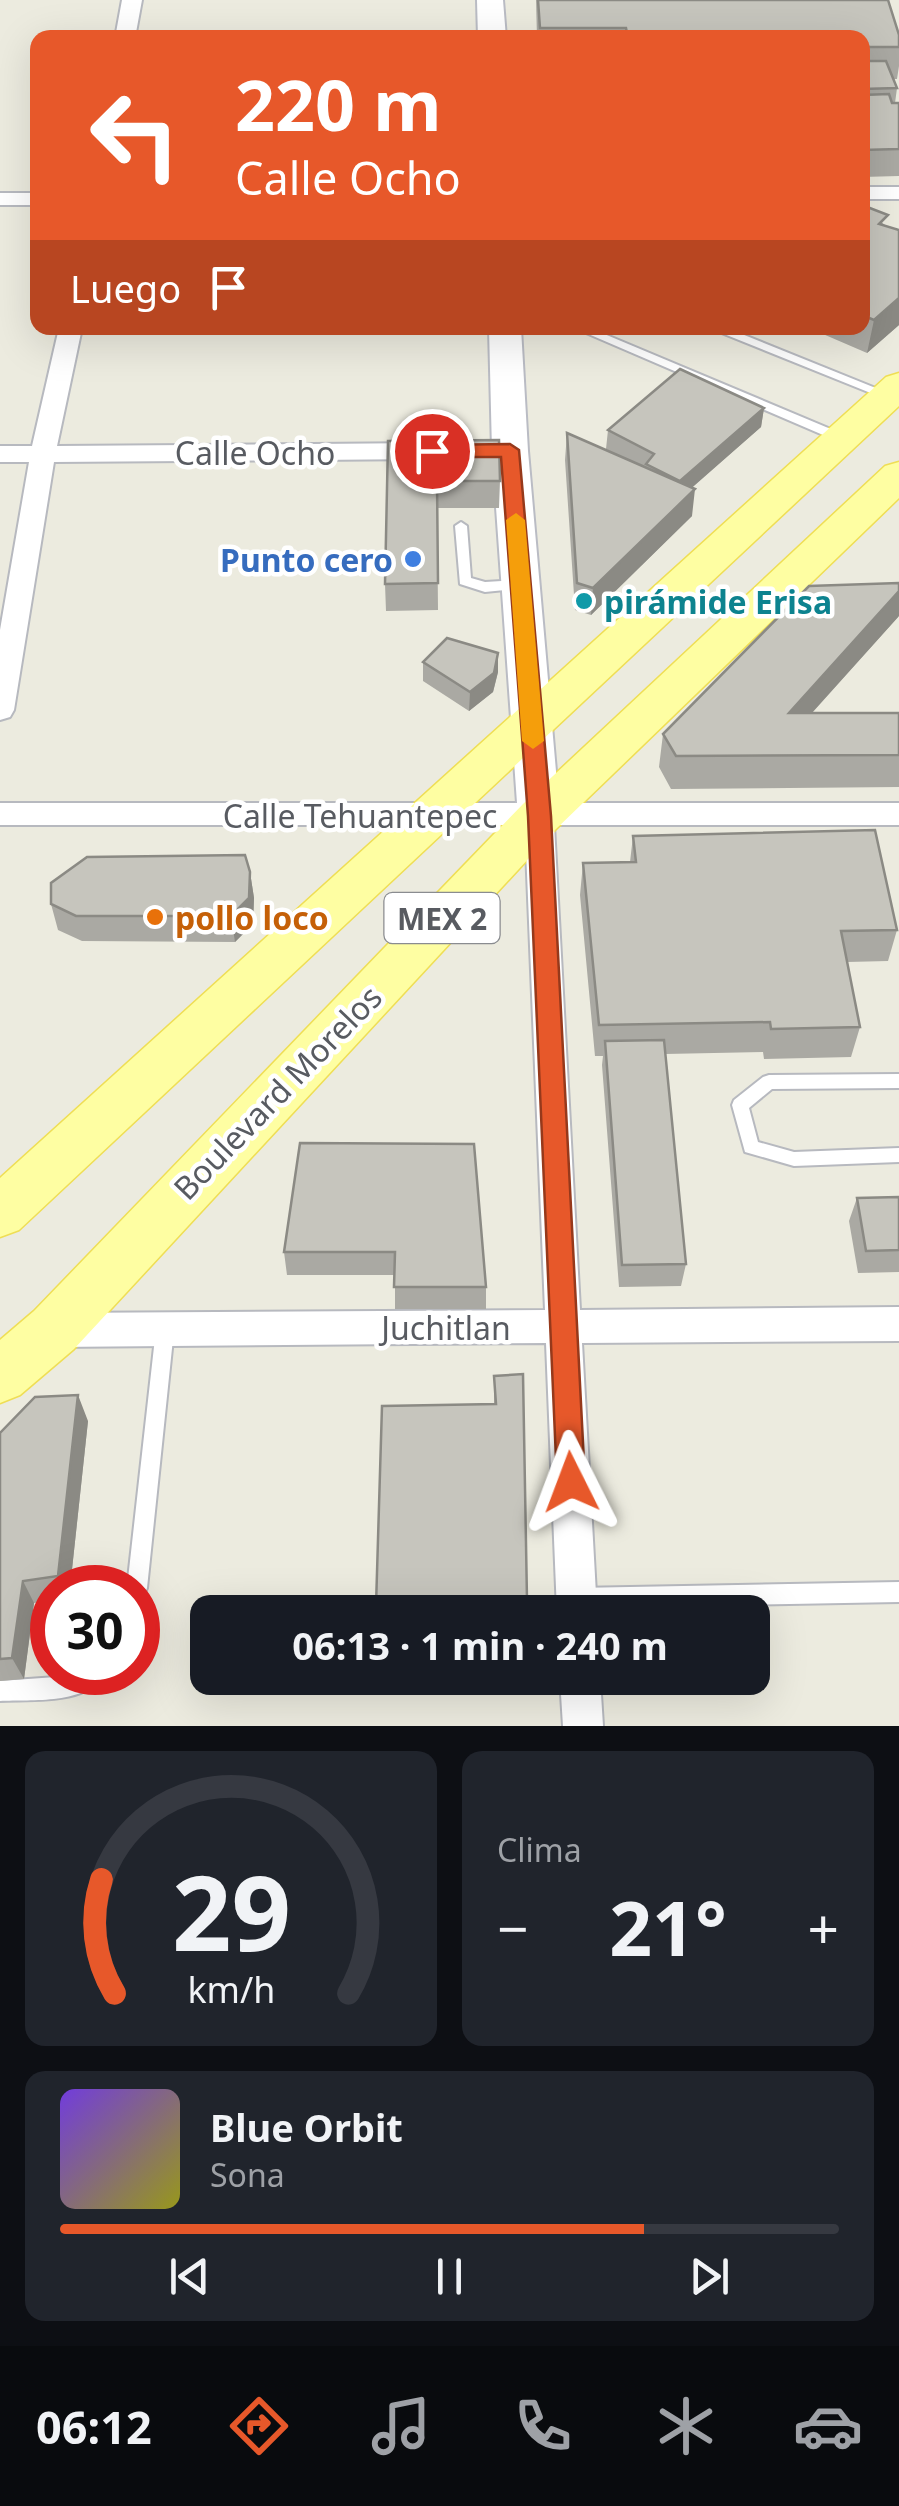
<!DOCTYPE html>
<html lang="es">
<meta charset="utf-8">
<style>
:root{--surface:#171b24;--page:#20242c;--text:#f1f3f6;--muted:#9ea1a6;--line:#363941;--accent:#e7582a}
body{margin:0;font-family:"Noto Sans",sans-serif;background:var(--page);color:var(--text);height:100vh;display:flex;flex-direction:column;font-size:38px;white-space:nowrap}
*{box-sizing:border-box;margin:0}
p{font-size:32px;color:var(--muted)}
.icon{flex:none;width:55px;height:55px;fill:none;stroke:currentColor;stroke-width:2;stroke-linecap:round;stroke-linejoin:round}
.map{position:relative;height:1726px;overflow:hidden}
.sheet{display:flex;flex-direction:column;gap:25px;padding:25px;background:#0d0f14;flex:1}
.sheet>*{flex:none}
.banner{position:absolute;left:30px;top:30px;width:840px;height:305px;border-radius:20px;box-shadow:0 10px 40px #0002;background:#e7582a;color:#fff;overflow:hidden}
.speed{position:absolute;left:30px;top:1565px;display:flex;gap:20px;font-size:50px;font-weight:700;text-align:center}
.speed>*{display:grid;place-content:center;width:130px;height:130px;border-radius:50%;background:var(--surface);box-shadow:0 10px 40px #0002;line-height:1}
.speed .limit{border:15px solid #d22;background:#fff;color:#111}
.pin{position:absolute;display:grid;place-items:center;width:85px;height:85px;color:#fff;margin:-42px;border:5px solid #fff;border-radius:50%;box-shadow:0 2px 10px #0007}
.me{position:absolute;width:110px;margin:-55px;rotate:357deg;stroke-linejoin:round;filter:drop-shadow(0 0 8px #0008)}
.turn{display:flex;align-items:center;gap:35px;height:210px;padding:0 40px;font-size:45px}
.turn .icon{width:130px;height:130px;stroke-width:2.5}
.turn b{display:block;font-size:70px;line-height:85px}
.then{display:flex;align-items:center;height:95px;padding:0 40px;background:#0003;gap:20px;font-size:38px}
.big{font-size:75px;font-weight:700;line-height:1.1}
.sheet .widget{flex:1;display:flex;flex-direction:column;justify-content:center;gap:15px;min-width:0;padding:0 35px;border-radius:20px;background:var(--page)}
.sheet .dial{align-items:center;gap:0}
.dial svg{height:260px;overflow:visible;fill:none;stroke:var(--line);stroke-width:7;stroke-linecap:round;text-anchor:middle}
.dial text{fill:var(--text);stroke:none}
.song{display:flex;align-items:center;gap:30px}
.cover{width:120px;height:120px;border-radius:15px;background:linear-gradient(135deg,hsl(260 70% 55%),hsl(60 70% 35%))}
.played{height:10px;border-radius:5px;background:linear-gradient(90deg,var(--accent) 75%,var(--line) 75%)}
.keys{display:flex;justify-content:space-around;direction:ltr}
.heat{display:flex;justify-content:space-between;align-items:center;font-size:55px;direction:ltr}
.sheet .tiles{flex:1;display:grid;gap:25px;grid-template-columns:1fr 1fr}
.widget:last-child{grid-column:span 2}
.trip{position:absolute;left:190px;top:1595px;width:580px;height:100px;border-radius:20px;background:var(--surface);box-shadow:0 10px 40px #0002;font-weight:700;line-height:100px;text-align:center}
.menu{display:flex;height:160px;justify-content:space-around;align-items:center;background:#090b0e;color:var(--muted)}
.menu .icon{width:70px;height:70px}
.menu .on{color:var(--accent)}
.menu b{font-size:45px;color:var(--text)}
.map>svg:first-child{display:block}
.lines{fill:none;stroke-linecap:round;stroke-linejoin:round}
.lane-casing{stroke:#b7b9bf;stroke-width:4}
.street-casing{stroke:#b7b9bf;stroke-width:4}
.secondary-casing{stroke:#babcc4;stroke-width:4}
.primary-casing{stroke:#efde55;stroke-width:3}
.lane{fill:#fff;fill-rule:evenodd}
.street{fill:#fff;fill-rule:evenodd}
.secondary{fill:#fff;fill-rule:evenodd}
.primary{fill:#fefea2;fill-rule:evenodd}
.wall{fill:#aaa9a3}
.shaded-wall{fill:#8b8a84}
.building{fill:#c6c5bd;stroke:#8b8a84;stroke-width:2.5}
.route{fill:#e7582a;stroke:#96391b;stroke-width:2.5}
.slow{fill:#f59e0b}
.shop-dot{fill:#3f7fe0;stroke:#fff;stroke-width:4}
.culture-dot{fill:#0f9aa8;stroke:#fff;stroke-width:4}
.food-dot{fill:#e8710a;stroke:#fff;stroke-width:4}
.labels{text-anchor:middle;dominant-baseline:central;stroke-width:9;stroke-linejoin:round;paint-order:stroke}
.shield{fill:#fff;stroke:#8a8c90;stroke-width:2.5}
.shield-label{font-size:30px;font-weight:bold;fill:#585b61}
.street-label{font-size:32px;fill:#585b61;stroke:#fff}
.shop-label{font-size:32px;font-weight:bold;fill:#366cbe;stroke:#fff;text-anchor:end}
.culture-label{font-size:32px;font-weight:bold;fill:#0d838f;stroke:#fff;text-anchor:start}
.food-label{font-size:32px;font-weight:bold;fill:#c56008;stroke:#fff;text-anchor:start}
</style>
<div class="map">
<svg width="899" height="1726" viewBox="0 0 899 1726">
<rect width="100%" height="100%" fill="#ecebdf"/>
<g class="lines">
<g class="lane-casing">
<path id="lane" d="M590 328 845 435 847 438 845 441H837L586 333V329Z
M713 328H727L893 395 887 399 883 398 714 330Z
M461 522 467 526 471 578 485 582 521 580 526 582 528 585 526 588 485 592 460 584 455 526Z
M899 1074V1088L772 1089 749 1108 758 1142 794 1152 899 1148V1162L794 1166 745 1152 732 1105 734 1100 763 1077 769 1075Z
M165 1321 171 1323 174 1329 147 1588 144 1595 138 1598V1588H127L156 1329 159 1323Z
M899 1582V1602L576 1608 569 1605 566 1598 569 1591 576 1588Z
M76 1672H105C88 1706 31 1699 0 1701V1681L70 1676Z"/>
</g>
<g class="street-casing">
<path id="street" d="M122 0H142L135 38H115Z
M862 187H899V199H862Z
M0 193H38V205H0Z
M59 328H82L57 446 427 443 439 451 427 459 54 462 14 710 10 717 0 720V630L29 462H0V446H32Z
M0 803H899V825H554L580 1310 899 1307V1341L582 1343 597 1612H557L546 1343 54 1347 41 1342 36 1330 41 1318 54 1313 545 1310 525 825H0Z
M560 1678H600L603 1726H563Z"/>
</g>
<g class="secondary-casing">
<path id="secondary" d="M477 0H503L506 38H478Z
M489 328H521L528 451 560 817 554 828 539 833 524 828 518 817 492 451Z"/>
</g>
<g class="primary-casing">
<path id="primary" d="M899 373V406L19 1230 0 1237V1178L886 377Z
M899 462V498L555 830 74 1349 20 1395 0 1403V1340L34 1311 523 804 885 466Z"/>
</g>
<use href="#lane" class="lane"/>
<use href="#street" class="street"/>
<use href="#secondary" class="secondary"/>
<use href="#primary" class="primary"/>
</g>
<path class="wall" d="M536 0H888L899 35V66L897 79H894L897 88 895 103H899V176L862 177V38H537Z
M862 205 886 226 899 230V325L867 353 809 328H862Z
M780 328H801L793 333Z
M764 408 761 427 692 487V516L591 615 575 610 565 460 567 433 619 456 606 449 608 430Z
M388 441 500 481 499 508H437L438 610 386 611 385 584Z
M899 616 812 713H899V787L671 789 659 767 663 734Z
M498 653V672L493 692 469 711 423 681V662Z
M633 836 897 930 888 961 847 962 860 1027 851 1057 764 1059 763 1052 665 1054 686 1264 681 1286 619 1287 602 1065 603 1056H595L580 895 583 863 630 862Z
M250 872 254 898 253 924 235 942 82 941 58 930 51 904Z
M300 1143 486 1287V1309H395V1275H287L284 1252Z
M899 1197V1272L858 1273 849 1221 857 1198Z
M494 1376 527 1600 526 1612H377L376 1606 494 1404Z
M88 1421 70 1588H52V1601L34 1603 24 1679 0 1681V1433Z"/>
<path class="shaded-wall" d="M899 298V325L867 353 874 320Z
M764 408 761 427 678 500 680 481Z
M695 489 692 516 591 615 593 588Z
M899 591V616L782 746 789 713Z
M498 653V672L493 692 469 711 470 692Z
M250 872 254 898 253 924 235 942 231 916Z
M78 1395 88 1421 70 1588H64L58 1576Z
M23 1581 34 1603 24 1679 12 1658Z"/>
<path class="building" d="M538 0H888L899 35V47H862V38H628L626 28H540Z
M862 61H886L897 88 862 89Z
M889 94 892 103H899V149L862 150V95Z
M862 205 888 215 879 224 899 230V298L874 320 862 315Z
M680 369 764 408 680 481 646 464 654 454 608 430Z
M567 433 695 489 593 588 577 583Z
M499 440 500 481H437L438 583 385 584 388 441Z
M899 583V591L789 713H899V755L676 756 663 734 809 586Z
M447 638 498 653 494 673 470 692 423 662Z
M875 830 897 930 841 931 860 1027 771 1029 770 1022 599 1025 583 863 636 862 633 836Z
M245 855 250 872 249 898 231 916H76L51 904V883L87 857Z
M664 1040 686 1264 622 1265 605 1041Z
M300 1143 474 1144 486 1287H394L395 1252H284Z
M899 1197V1250L866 1251 857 1198Z
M523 1374 527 1600 376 1606 382 1406 496 1404 494 1376Z
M78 1395 58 1576 23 1581 12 1658 0 1659V1433L35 1397Z"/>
<path class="route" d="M510 444 519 450 551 816 585 1482 581 1492 571 1496 561 1492 557 1482 528 816 501 457H432L423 451 432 445Z"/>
<path class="slow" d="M516 513 525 520 544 741 533 749 522 741 506 520Z"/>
<circle class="shop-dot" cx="413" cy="559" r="10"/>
<circle class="culture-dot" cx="584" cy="601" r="10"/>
<circle class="food-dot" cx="155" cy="917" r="10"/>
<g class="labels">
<rect class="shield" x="384.5" y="893" width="115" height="50" rx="8"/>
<g class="shield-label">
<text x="442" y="918">MEX 2</text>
</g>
<g class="street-label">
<text x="255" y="452">Calle Ocho</text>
<text x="360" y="815">Calle Tehuantepec</text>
<text transform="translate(277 1092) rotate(-46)">Boulevard Morelos</text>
<text x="446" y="1327">Juchitlan</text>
</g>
<g class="shop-label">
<text x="393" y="559">Punto cero</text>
</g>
<g class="culture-label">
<text x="604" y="601">pirámide Erisa</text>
</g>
<g class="food-label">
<text x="175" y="917">pollo loco</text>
</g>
</g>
</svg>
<div class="speed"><div class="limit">30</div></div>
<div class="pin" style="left:432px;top:451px;background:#d93025"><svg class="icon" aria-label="arrive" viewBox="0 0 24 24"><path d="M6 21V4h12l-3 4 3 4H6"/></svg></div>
<svg class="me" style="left:571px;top:1482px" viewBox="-20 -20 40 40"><path d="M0-17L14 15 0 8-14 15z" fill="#e7582a" stroke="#fff" stroke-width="4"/></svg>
<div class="trip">06:13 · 1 min · 240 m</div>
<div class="banner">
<div class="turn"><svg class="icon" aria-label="left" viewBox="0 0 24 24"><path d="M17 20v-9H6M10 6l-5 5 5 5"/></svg><div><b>220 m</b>Calle Ocho</div></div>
<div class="then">Luego<svg class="icon" aria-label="arrive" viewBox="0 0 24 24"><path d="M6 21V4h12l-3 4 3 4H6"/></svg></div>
</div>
</div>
<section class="sheet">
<div class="tiles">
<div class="widget dial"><svg viewBox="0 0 100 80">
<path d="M14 69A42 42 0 1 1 86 69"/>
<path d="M14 69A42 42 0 0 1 10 34" stroke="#e7582a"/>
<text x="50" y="56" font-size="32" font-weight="700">29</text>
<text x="50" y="72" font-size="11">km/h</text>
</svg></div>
<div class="widget"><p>Clima</p>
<div class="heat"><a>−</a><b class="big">21°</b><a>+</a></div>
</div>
<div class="widget">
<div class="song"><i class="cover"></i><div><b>Blue Orbit</b><p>Sona</p></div></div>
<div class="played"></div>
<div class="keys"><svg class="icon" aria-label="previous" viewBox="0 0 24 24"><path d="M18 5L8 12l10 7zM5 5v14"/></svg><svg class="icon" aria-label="pause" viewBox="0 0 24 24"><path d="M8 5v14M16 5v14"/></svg><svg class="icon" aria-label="next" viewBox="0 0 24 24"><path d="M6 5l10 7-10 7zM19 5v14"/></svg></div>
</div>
</div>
</section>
<nav class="menu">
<b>06:12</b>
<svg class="icon on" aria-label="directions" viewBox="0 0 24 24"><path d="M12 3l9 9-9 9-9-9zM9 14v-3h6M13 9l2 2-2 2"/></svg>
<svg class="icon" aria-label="music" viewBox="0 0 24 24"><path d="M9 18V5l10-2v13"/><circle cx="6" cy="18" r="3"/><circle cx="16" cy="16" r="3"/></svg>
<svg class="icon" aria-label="phone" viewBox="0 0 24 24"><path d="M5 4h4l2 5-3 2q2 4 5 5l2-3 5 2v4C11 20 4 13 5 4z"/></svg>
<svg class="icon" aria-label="climate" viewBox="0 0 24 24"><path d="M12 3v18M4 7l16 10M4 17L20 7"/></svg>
<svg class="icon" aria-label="car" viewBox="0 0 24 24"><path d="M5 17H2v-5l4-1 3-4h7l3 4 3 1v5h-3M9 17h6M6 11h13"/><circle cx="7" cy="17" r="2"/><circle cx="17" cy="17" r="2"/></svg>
</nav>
